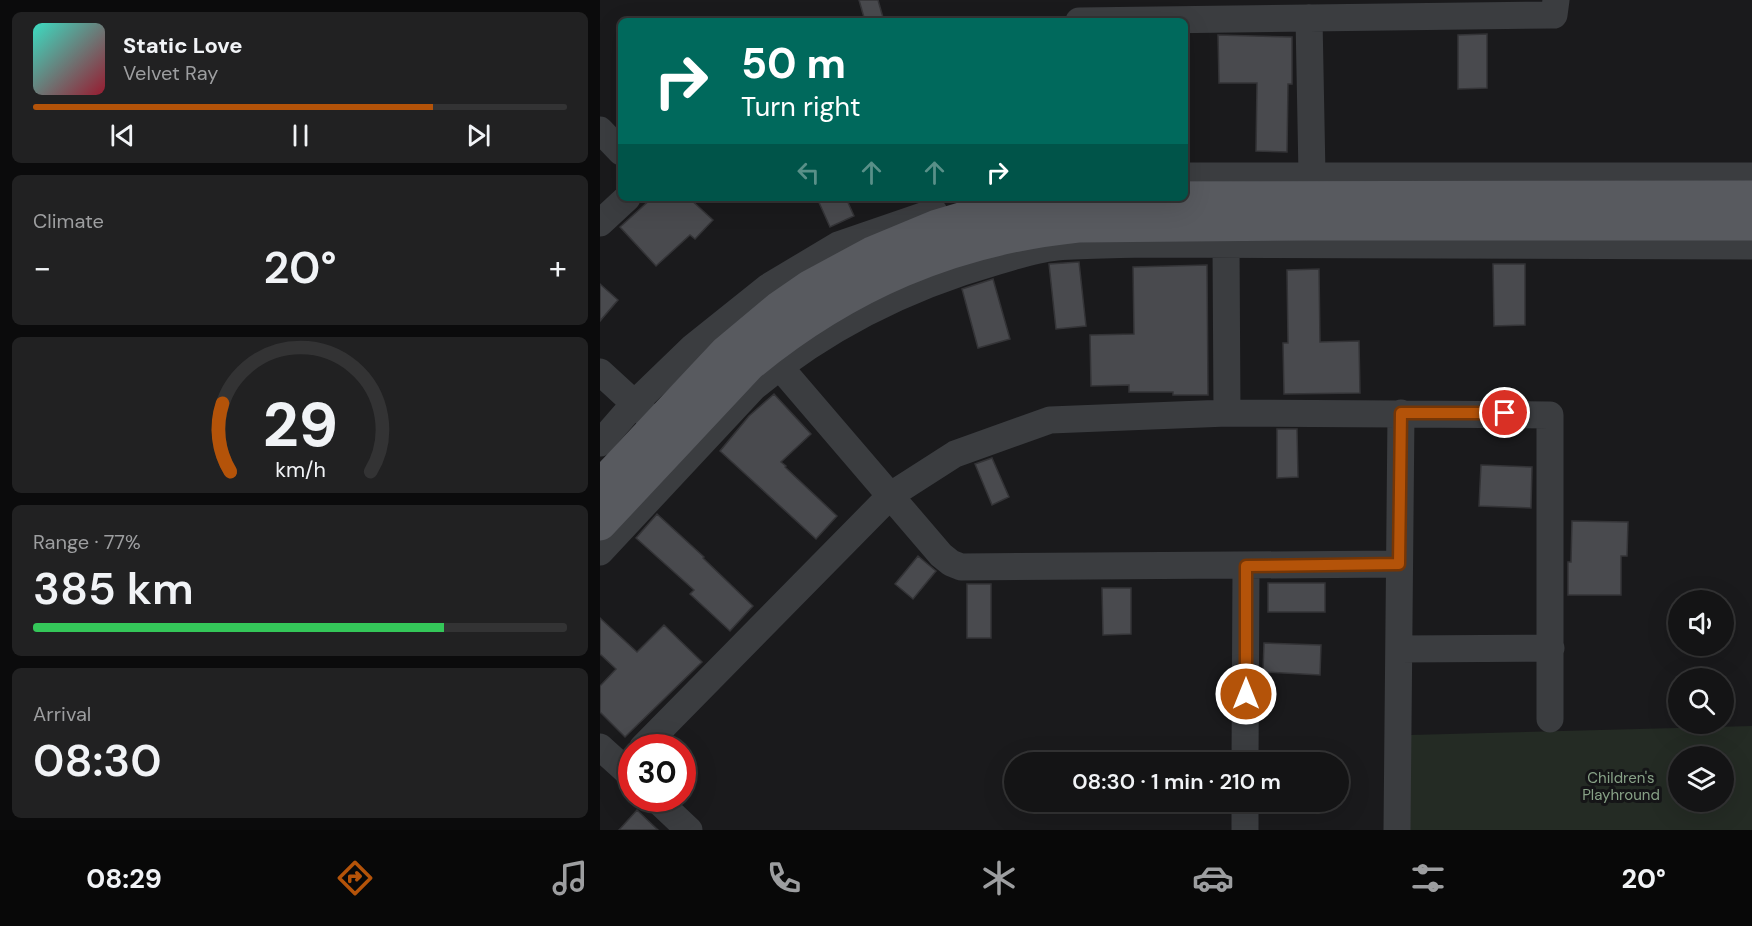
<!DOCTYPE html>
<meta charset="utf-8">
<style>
:root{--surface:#141415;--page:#212122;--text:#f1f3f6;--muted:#9d9ea0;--line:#333334;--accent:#b45309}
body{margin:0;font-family:"DM Sans",sans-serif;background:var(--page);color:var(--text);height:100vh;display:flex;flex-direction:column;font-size:22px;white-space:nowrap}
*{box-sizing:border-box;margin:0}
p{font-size:20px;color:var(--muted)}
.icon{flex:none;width:33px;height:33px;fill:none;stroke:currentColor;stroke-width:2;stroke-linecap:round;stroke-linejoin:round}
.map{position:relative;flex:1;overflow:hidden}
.drawer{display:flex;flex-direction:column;gap:12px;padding:12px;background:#0b0b0c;width:600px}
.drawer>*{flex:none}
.top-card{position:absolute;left:18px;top:18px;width:570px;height:183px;border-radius:9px;box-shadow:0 6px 24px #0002,0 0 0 2px var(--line);background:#00695c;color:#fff;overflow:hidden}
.tools{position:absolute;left:1068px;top:590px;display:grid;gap:12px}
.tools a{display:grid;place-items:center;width:66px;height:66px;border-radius:50%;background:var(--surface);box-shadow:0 6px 24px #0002,0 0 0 2px var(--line);font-size:30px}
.speed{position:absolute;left:18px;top:734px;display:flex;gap:12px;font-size:30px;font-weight:700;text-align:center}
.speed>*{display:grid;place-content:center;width:78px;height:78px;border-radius:50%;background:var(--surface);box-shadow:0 6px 24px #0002,0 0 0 2px var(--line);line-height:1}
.speed .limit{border:9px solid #d22;background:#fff;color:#111}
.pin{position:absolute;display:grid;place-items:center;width:51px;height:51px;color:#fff;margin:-26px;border:3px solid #fff;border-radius:50%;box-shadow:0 2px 6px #0007}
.me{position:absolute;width:66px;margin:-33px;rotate:0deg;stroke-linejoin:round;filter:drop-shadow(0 0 4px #0008)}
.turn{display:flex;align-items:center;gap:21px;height:126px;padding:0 24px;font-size:27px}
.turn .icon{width:78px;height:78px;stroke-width:2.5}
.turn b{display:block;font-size:42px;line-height:51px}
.lanes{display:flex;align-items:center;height:57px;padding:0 24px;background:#0003;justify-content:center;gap:30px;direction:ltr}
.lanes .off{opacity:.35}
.big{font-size:45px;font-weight:600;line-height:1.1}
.drawer .widget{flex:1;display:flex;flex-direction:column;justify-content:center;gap:9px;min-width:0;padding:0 21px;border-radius:9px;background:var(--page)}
.drawer .dial{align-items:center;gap:0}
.dial svg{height:156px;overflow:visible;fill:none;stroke:var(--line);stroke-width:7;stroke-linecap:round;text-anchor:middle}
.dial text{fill:var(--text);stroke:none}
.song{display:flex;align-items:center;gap:18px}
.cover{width:72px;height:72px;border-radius:9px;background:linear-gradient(135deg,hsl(170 70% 55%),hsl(350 70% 35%))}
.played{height:6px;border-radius:3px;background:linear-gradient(90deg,var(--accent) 75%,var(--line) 75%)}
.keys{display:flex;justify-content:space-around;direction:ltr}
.heat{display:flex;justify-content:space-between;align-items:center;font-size:33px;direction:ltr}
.charge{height:9px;border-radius:4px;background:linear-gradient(90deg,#34c759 77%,var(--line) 0)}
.trip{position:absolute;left:404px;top:752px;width:345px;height:60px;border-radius:30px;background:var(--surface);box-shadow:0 6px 24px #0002,0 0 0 2px var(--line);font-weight:600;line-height:60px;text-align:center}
.dock{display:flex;height:96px;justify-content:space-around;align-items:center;background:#080808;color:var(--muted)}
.dock .icon{width:42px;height:42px}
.dock .on{color:var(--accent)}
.dock b{font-size:27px;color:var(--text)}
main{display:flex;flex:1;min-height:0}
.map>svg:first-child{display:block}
.green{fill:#242b24;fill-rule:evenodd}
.building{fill:#494a4e;stroke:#343437;stroke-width:1.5}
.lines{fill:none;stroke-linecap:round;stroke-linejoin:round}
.minor{stroke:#3b3d40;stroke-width:27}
.major{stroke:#585a5f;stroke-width:33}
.route-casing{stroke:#753606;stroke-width:15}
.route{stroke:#b45309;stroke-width:10}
.labels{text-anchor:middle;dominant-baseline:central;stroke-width:6;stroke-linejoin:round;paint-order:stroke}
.park-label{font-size:15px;fill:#88a287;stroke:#151517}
</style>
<main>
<section class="drawer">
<div class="widget">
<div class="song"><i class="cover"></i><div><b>Static Love</b><p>Velvet Ray</p></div></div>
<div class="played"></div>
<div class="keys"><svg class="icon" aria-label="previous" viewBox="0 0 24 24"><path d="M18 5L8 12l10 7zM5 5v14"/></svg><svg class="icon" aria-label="pause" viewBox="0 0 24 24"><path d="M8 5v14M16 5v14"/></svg><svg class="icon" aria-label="next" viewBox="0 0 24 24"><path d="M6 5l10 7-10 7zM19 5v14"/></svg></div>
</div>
<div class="widget"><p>Climate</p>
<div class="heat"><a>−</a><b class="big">20°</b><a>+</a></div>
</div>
<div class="widget dial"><svg viewBox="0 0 100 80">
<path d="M14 69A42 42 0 1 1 86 69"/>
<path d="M14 69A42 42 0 0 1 10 34" stroke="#b45309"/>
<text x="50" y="56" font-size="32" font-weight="700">29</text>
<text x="50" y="72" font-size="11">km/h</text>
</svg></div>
<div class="widget"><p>Range · 77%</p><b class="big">385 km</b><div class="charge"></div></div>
<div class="widget"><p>Arrival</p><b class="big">08:30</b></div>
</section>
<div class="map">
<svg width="1152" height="830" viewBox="0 0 1152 830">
<rect width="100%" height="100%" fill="#1a1a1c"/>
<path class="green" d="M1152 726V830H809L810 735ZM1078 756H1124V801H1078Z"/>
<path class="building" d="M259 0H278L284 21H265Z
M887 34V88L858 89V35Z
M618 35 692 37V84H688L687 152 656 151 657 83H619Z
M52 198H89L113 220 95 239 90 235 56 266 20 227Z
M217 198H246L254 216 230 227Z
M479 262 486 326 456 329 449 264Z
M893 264H925V325L894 326Z
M607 265 608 395H573V392H529V385L491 386 490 335 534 334 533 267Z
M719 269 720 342 759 341 760 393 684 394 683 343H688L687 270Z
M393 279 410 339 378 348 362 289Z
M0 284 18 300 0 321Z
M174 394 211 434 181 462 186 466 185 467 237 516 216 539 120 451 149 416Z
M677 429H697L698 477 677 478Z
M392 458 409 497 392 505 375 464Z
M881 465 932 467 931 508 879 506Z
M57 514 104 557 103 558 153 606 130 631 90 594 94 590 36 538Z
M972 521 1028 522 1027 556H1021V595H968V562H971Z
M318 556 336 571 313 599 295 584Z
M668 583H725V612H668Z
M367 584H391V638H367Z
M502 588H531V634L503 635Z
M0 618 37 652 64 625 102 662 25 737 0 712V686L16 669 0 654Z
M664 643 721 645 720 675 663 672Z
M37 810 58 830H19Z"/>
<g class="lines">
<path class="minor" d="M709 18 712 175
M479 21 952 15H954L956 0
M0 130 21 152
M585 176H1152
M0 223 27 198
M626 245 627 413
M179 366 341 555 351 563 361 567 799 564
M0 372 48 416
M0 443 35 403 93 347 168 287 238 245 334 212
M0 552 154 387C224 329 307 287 395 262 415 256 436 249 457 247 484 245 512 245 539 244L1152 246
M799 649 951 648
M0 747 32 776
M43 747 291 495 355 454 450 420 627 413 950 415V719
M645 762 646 565
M55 798 89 830
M645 801V830
M797 830 801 413"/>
<path class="major" d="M0 486 125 353 180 307 209 287 272 253 337 226 401 207 460 198 1152 197
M0 524 149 365C246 285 352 239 478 226L707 224H1152"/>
</g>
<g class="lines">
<g class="route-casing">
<path id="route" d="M646 694V566L799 564 801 413H905"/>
</g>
<use href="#route" class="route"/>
</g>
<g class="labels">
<g class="park-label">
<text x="1021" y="778">Children's<tspan x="1021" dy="17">Playhround</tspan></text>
</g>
</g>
</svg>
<div class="tools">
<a><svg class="icon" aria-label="sound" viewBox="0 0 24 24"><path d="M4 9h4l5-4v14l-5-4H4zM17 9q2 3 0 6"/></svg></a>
<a><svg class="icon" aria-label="search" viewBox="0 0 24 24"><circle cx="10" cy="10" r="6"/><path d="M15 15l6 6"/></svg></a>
<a><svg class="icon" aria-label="layers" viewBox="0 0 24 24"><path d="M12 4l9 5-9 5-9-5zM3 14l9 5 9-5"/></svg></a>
</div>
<div class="speed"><div class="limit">30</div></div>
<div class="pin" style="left:905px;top:413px;background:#d93025"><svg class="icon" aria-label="arrive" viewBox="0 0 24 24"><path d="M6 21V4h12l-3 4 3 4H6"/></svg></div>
<svg class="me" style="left:646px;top:694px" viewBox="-20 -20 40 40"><circle r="17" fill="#b45309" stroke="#fff" stroke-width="3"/><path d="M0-11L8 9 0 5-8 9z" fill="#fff"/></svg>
<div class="trip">08:30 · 1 min · 210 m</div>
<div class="top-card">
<div class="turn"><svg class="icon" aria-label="right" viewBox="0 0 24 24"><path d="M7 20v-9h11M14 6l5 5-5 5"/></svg><div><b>50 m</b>Turn right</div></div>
<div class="lanes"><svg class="icon off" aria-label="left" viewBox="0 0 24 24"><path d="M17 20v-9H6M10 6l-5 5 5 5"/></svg><svg class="icon off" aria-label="ahead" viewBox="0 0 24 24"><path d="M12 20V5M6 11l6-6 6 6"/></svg><svg class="icon off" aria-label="ahead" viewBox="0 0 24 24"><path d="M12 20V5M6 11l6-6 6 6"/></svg><svg class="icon" aria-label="right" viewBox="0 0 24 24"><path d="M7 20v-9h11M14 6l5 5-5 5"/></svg></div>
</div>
</div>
</main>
<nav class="dock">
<b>08:29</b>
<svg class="icon on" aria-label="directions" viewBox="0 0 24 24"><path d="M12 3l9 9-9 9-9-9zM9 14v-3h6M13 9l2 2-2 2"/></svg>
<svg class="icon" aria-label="music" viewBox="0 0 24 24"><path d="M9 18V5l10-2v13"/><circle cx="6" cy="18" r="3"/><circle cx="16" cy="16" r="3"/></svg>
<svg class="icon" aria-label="phone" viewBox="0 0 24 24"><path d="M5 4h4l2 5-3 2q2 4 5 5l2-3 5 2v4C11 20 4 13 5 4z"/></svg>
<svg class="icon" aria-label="climate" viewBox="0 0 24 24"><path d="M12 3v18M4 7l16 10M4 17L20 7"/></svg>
<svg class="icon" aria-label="car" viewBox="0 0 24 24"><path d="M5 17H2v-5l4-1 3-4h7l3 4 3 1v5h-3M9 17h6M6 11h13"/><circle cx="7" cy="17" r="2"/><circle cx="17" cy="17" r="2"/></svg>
<svg class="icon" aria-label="filters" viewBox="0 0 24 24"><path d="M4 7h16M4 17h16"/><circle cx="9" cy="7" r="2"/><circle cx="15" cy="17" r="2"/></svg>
<b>20°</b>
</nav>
